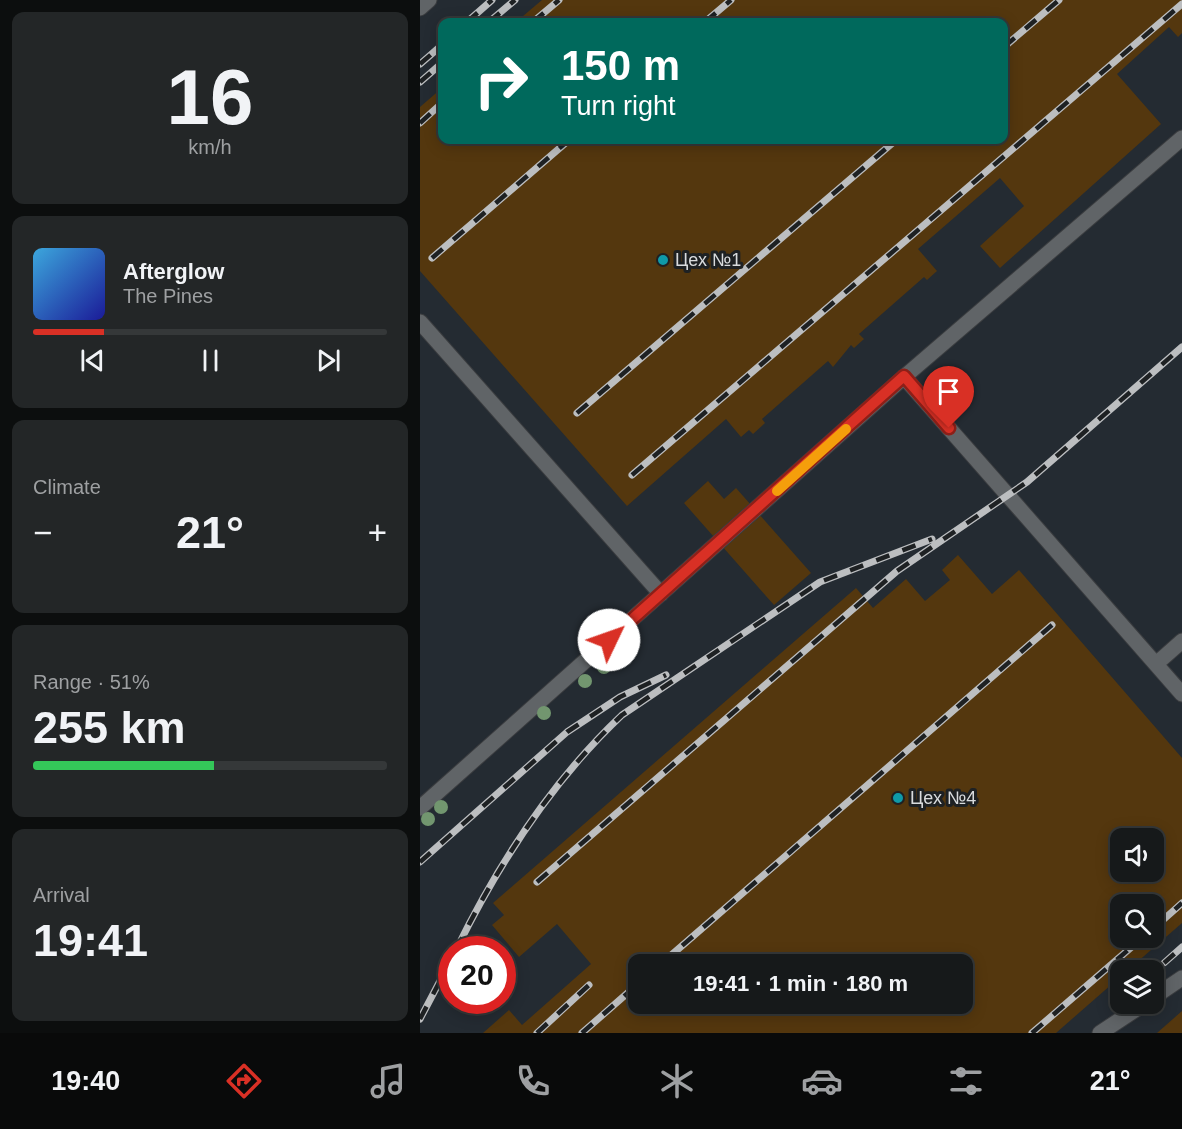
<!DOCTYPE html>
<meta charset="utf-8">
<style>
:root{--surface:#16191a;--page:#232627;--text:#f1f3f6;--muted:#9ea0a2;--line:#353839;--accent:#d93025}
body{margin:0;font-family:Arial,sans-serif;background:var(--page);color:var(--text);height:100vh;display:flex;flex-direction:column;font-size:22px;white-space:nowrap}
*{box-sizing:border-box;margin:0}
p{font-size:20px;color:var(--muted)}
.icon{flex:none;width:33px;height:33px;fill:none;stroke:currentColor;stroke-width:2;stroke-linecap:round;stroke-linejoin:round}
.map{position:relative;flex:1;overflow:hidden}
.details{display:flex;flex-direction:column;gap:12px;padding:12px;background:#0c0e0e;width:420px}
.details>*{flex:none}
.guide{position:absolute;left:18px;top:18px;width:570px;height:126px;border-radius:12px;box-shadow:0 3px 15px #0003,0 0 0 2px var(--line);background:#00695c;color:#fff;overflow:hidden}
.fabs{position:absolute;left:690px;top:828px;display:grid;gap:12px}
.fabs a{display:grid;place-items:center;width:54px;height:54px;border-radius:12px;background:var(--surface);box-shadow:0 3px 15px #0003,0 0 0 2px var(--line);font-size:30px}
.speed{position:absolute;left:18px;top:936px;display:flex;gap:12px;font-size:30px;font-weight:700;text-align:center}
.speed>*{display:grid;place-content:center;width:78px;height:78px;border-radius:50%;background:var(--surface);box-shadow:0 3px 15px #0003,0 0 0 2px var(--line);line-height:1}
.speed .limit{border:9px solid #d22;background:#fff;color:#111}
.pin{position:absolute;display:grid;place-items:center;width:51px;height:51px;color:#fff;margin:-62px -26px;border-radius:50% 50% 50% 0;rotate:-45deg;box-shadow:0 0 6px #0007}
.pin .icon{rotate:45deg}
.me{position:absolute;width:66px;margin:-33px;rotate:48deg;stroke-linejoin:round;filter:drop-shadow(0 0 4px #0008)}
.turn{display:flex;align-items:center;gap:21px;height:126px;padding:0 24px;font-size:27px}
.turn .icon{width:78px;height:78px;stroke-width:2.5}
.turn b{display:block;font-size:42px;line-height:51px}
.big{font-size:45px;font-weight:800;line-height:1.1}
.details .widget{flex:1;display:flex;flex-direction:column;justify-content:center;gap:9px;min-width:0;padding:0 21px;border-radius:12px;background:var(--page)}
.details .dial{align-items:center;gap:0}
.dial b{font-size:78px;line-height:1}
.song{display:flex;align-items:center;gap:18px}
.cover{width:72px;height:72px;border-radius:9px;background:linear-gradient(135deg,hsl(200 70% 55%),hsl(240 70% 35%))}
.played{height:6px;border-radius:3px;background:linear-gradient(90deg,var(--accent) 20%,var(--line) 20%)}
.keys{display:flex;justify-content:space-around;direction:ltr}
.heat{display:flex;justify-content:space-between;align-items:center;font-size:33px;direction:ltr}
.charge{height:9px;border-radius:4px;background:linear-gradient(90deg,#34c759 51%,var(--line) 0)}
.trip{position:absolute;left:208px;top:954px;width:345px;height:60px;border-radius:12px;background:var(--surface);box-shadow:0 3px 15px #0003,0 0 0 2px var(--line);font-weight:800;line-height:60px;text-align:center}
.tab-bar{display:flex;height:96px;justify-content:space-around;align-items:center;background:#090a0a;color:var(--muted)}
.tab-bar .icon{width:42px;height:42px}
.tab-bar .active{color:var(--accent)}
.tab-bar b{font-size:27px;color:var(--text)}
main{display:flex;flex:1;min-height:0}
.map>svg:first-child{display:block}
.built{fill:#242b32;fill-rule:evenodd}
.building{fill:#54370e;fill-rule:evenodd}
.lines{fill:none;stroke-linecap:round;stroke-linejoin:round}
.minor-casing{stroke:#3a3c3f;stroke-width:17}
.minor{stroke:#606467;stroke-width:15}
.rail-casing{stroke:#bcbec0;stroke-width:7}
.rail{stroke:#1e2123;stroke-width:4.5;stroke-dasharray:14;stroke-linecap:butt}
.tree{fill:#72966f}
.route-casing{stroke:#8d1f18;stroke-width:15}
.route{stroke:#d93025;stroke-width:10}
.slow{stroke:#f59e0b;stroke-width:10}
.culture-dot{fill:#0f9aa8;stroke:#1e2123;stroke-width:2}
.labels{text-anchor:middle;dominant-baseline:central;stroke-width:6;stroke-linejoin:round;paint-order:stroke}
.poi-label{font-size:18px;fill:#d9dbdd;stroke:#1e2123;text-anchor:start}
</style>
<main>
<section class="details">
<div class="widget dial"><b>16</b><p>km/h</p></div>
<div class="widget">
<div class="song"><i class="cover"></i><div><b>Afterglow</b><p>The Pines</p></div></div>
<div class="played"></div>
<div class="keys"><svg class="icon" aria-label="previous" viewBox="0 0 24 24"><path d="M18 5L8 12l10 7zM5 5v14"/></svg><svg class="icon" aria-label="pause" viewBox="0 0 24 24"><path d="M8 5v14M16 5v14"/></svg><svg class="icon" aria-label="next" viewBox="0 0 24 24"><path d="M6 5l10 7-10 7zM19 5v14"/></svg></div>
</div>
<div class="widget"><p>Climate</p>
<div class="heat"><a>−</a><b class="big">21°</b><a>+</a></div>
</div>
<div class="widget"><p>Range · 51%</p><b class="big">255 km</b><div class="charge"></div></div>
<div class="widget"><p>Arrival</p><b class="big">19:41</b></div>
</section>
<div class="map">
<svg width="762" height="1033" viewBox="0 0 762 1033">
<rect width="100%" height="100%" fill="#1e2123"/>
<path class="built" d="M0 0H762V1033H0ZM22 22H584V140H22ZM700 838H734V872H700ZM700 904H734V938H700ZM32 950H82V1000H32ZM219 964H543V1004H219ZM700 970H734V1004H700Z"/>
<path class="building" d="M122 0H762V33L758 37 749 27 697 74 741 124 580 268 560 246 604 206 580 178 498 249 517 271 507 280 504 277 439 334 444 339 434 348 431 345 413 367 408 361 342 419 345 423 333 434 329 430 321 437 306 419 207 506 0 271V107L22 88V140H584V22H96Z
M288 481 304 499 316 488 391 573 354 605 264 503Z
M538 555 572 594 599 570 762 758V923L708 970H700V977L636 1033H63L89 1010 102 1025 171 964 137 924 99 957 72 925 84 915 73 903 436 588 453 608 486 579 505 601 530 580 522 570ZM700 838H734V872H700ZM700 904H734V938H700ZM219 964H543V1004H219Z
M762 1011V1033H737Z"/>
<g class="lines">
<g class="minor-casing">
<path id="minor" d="M0 8 9 0
M0 322 241 594
M484 377 762 694
M736 664 762 641
M0 808 484 377 762 138
M734 997 762 978
M680 1033 724 1004"/>
</g>
<use href="#minor" class="minor"/>
<g class="rail-casing">
<path id="rail" d="M47 22 72 0
M69 22 95 0
M113 22 139 0
M285 22 311 0
M584 47 639 0
M0 64 22 45
M0 82 22 63
M0 123 22 103
M12 258 149 140
M157 413 476 140
M212 475 762 4
M0 862 147 732 200 697 246 675
M117 882 477 571 607 482 762 347
M734 928 762 903
M36 950C78 864 133 780 202 715L400 582 512 539
M744 963 762 947
M241 964 632 625
M0 1019 32 958
M117 1033 169 985
M162 1033 219 983
M612 1033 722 938"/>
</g>
<use href="#rail" class="rail"/>
</g>
<g class="tree">
<circle cx="184" cy="667" r="7"/>
<circle cx="165" cy="681" r="7"/>
<circle cx="124" cy="713" r="7"/>
<circle cx="21" cy="807" r="7"/>
<circle cx="8" cy="819" r="7"/>
</g>
<g class="lines">
<g class="route-casing">
<path id="route" d="M189 640 484 376 529 428"/>
</g>
<use href="#route" class="route"/>
<path class="slow" d="M357 491 426 429"/>
</g>
<g class="culture-dot">
<circle cx="243" cy="260" r="6"/>
<circle cx="478" cy="798" r="6"/>
</g>
<g class="labels">
<g class="poi-label">
<text x="255" y="260">Цех №1</text>
<text x="490" y="798">Цех №4</text>
</g>
</g>
</svg>
<div class="fabs">
<a><svg class="icon" aria-label="sound" viewBox="0 0 24 24"><path d="M4 9h4l5-4v14l-5-4H4zM17 9q2 3 0 6"/></svg></a>
<a><svg class="icon" aria-label="search" viewBox="0 0 24 24"><circle cx="10" cy="10" r="6"/><path d="M15 15l6 6"/></svg></a>
<a><svg class="icon" aria-label="layers" viewBox="0 0 24 24"><path d="M12 4l9 5-9 5-9-5zM3 14l9 5 9-5"/></svg></a>
</div>
<div class="speed"><div class="limit">20</div></div>
<div class="pin" style="left:529px;top:428px;background:#d93025"><svg class="icon" aria-label="arrive" viewBox="0 0 24 24"><path d="M6 21V4h12l-3 4 3 4H6"/></svg></div>
<svg class="me" style="left:189px;top:640px" viewBox="-20 -20 40 40"><circle r="19" fill="#fff"/><path d="M0-13L10 11 0 6-10 11z" fill="#d93025"/></svg>
<div class="trip">19:41 · 1 min · 180 m</div>
<div class="guide">
<div class="turn"><svg class="icon" aria-label="right" viewBox="0 0 24 24"><path d="M7 20v-9h11M14 6l5 5-5 5"/></svg><div><b>150 m</b>Turn right</div></div>
</div>
</div>
</main>
<nav class="tab-bar">
<b>19:40</b>
<svg class="icon active" aria-label="directions" viewBox="0 0 24 24"><path d="M12 3l9 9-9 9-9-9zM9 14v-3h6M13 9l2 2-2 2"/></svg>
<svg class="icon" aria-label="music" viewBox="0 0 24 24"><path d="M9 18V5l10-2v13"/><circle cx="6" cy="18" r="3"/><circle cx="16" cy="16" r="3"/></svg>
<svg class="icon" aria-label="phone" viewBox="0 0 24 24"><path d="M5 4h4l2 5-3 2q2 4 5 5l2-3 5 2v4C11 20 4 13 5 4z"/></svg>
<svg class="icon" aria-label="climate" viewBox="0 0 24 24"><path d="M12 3v18M4 7l16 10M4 17L20 7"/></svg>
<svg class="icon" aria-label="car" viewBox="0 0 24 24"><path d="M5 17H2v-5l4-1 3-4h7l3 4 3 1v5h-3M9 17h6M6 11h13"/><circle cx="7" cy="17" r="2"/><circle cx="17" cy="17" r="2"/></svg>
<svg class="icon" aria-label="filters" viewBox="0 0 24 24"><path d="M4 7h16M4 17h16"/><circle cx="9" cy="7" r="2"/><circle cx="15" cy="17" r="2"/></svg>
<b>21°</b>
</nav>
